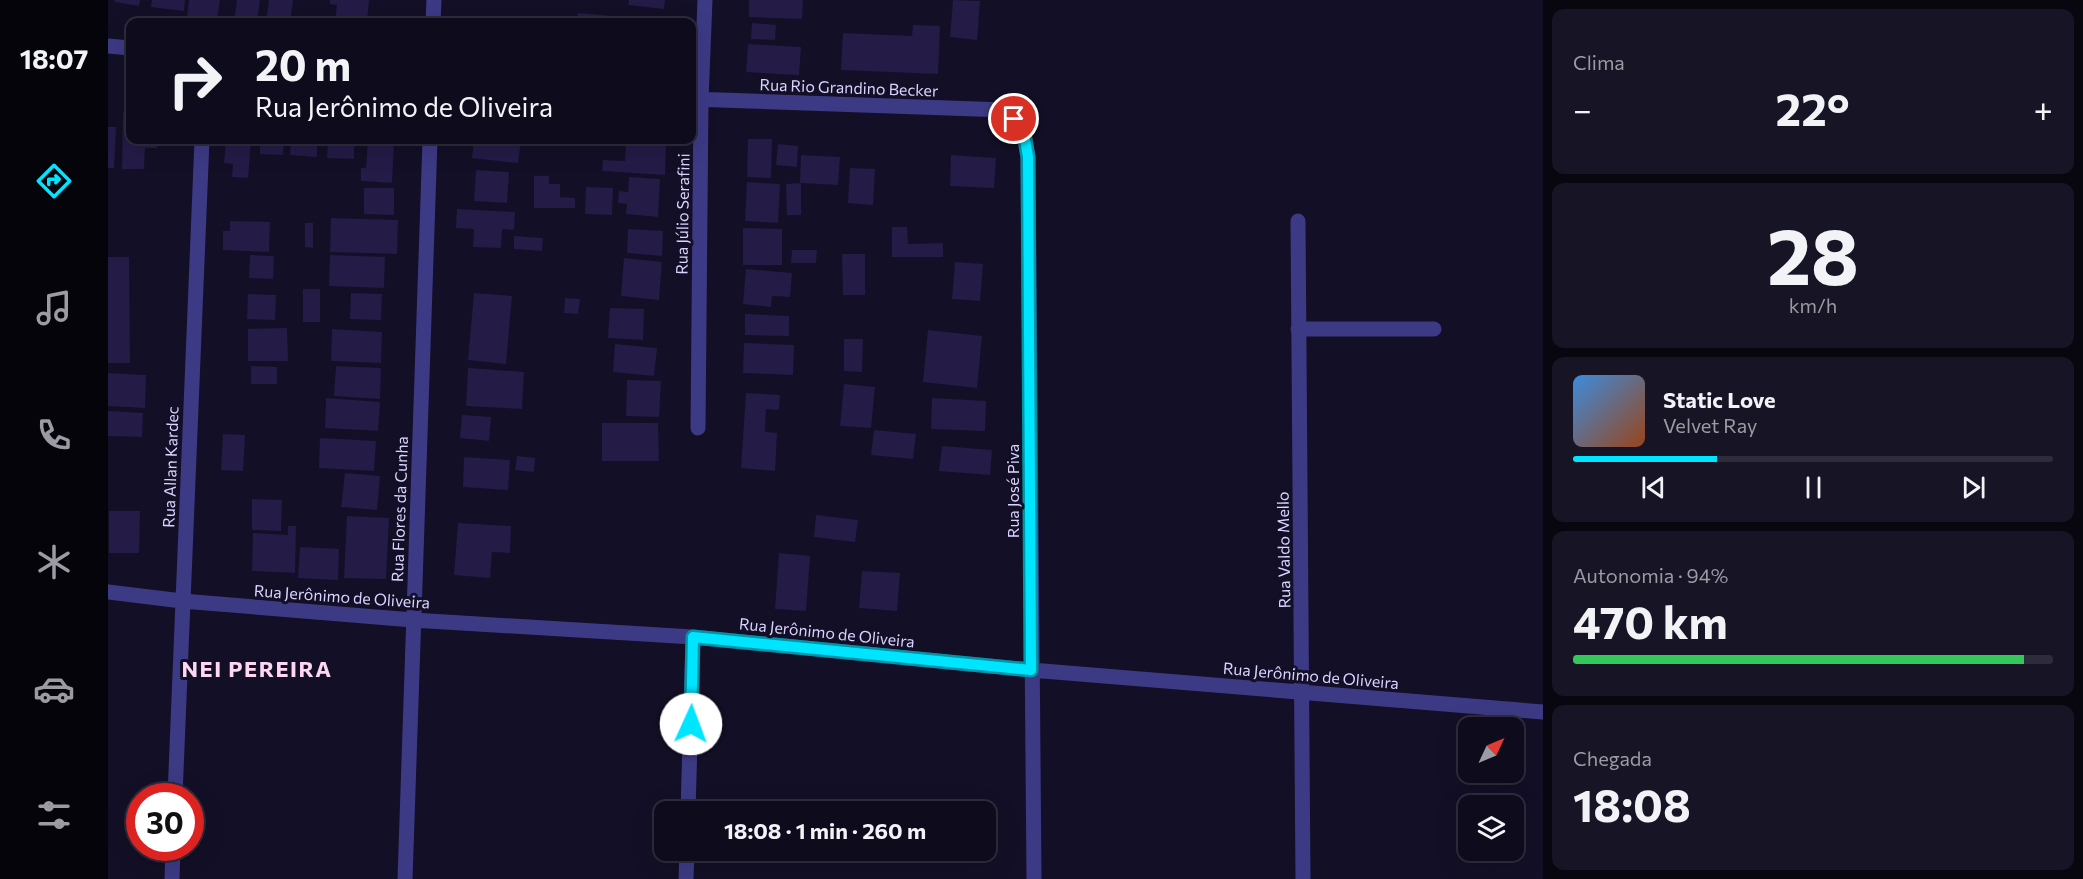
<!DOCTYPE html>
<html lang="pt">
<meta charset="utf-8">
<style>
:root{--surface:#0e0b1c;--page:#171425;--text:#f1f3f6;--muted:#9b9ba3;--line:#2e2b3b;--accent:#00e5ff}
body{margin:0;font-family:Commissioner,sans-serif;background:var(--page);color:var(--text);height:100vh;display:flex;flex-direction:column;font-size:22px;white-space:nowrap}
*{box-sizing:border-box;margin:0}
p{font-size:20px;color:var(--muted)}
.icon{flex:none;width:33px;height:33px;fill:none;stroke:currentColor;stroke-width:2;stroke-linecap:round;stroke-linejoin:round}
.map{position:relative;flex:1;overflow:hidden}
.sheet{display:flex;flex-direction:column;gap:9px;padding:9px;background:#08060f;width:540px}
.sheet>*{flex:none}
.guide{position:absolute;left:18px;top:18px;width:570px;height:126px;border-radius:12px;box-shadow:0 6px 24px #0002,0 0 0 2px var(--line);background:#0e0b1c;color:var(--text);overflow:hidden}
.needle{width:39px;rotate:46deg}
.controls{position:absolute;left:1350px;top:717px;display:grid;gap:12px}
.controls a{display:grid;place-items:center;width:66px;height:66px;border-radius:12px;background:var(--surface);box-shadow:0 6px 24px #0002,0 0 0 2px var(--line);font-size:30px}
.speed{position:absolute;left:18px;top:783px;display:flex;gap:12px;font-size:30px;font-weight:700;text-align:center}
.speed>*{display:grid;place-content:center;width:78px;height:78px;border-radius:50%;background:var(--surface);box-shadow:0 6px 24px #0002,0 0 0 2px var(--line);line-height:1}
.speed .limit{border:9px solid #d22;background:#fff;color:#111}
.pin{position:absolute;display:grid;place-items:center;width:51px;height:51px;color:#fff;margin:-26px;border:3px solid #fff;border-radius:50%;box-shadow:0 2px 6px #0007}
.me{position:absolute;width:66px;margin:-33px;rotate:2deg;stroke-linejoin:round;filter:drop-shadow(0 0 4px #0008)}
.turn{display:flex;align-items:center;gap:21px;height:126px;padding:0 30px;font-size:27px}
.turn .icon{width:78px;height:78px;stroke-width:2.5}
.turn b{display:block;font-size:42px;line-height:51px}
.big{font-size:45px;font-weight:700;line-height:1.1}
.sheet .widget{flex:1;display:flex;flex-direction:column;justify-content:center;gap:9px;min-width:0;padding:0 21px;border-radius:12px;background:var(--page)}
.sheet .dial{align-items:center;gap:0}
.dial b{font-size:78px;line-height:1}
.song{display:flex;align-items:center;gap:18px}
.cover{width:72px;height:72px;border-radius:9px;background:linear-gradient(135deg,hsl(210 70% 55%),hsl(20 70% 35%))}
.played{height:6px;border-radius:3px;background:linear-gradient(90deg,var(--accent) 30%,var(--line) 30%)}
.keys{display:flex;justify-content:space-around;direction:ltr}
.heat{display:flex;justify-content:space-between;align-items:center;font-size:33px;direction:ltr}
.charge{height:9px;border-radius:4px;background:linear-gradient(90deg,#34c759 94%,var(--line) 0)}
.trip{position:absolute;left:546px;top:801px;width:342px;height:60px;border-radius:12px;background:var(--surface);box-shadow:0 6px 24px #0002,0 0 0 2px var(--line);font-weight:700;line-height:60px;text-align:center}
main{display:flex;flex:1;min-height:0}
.dock{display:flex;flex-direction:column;width:108px;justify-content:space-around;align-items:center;background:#06040b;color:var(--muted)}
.dock .icon{width:42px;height:42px}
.dock .active{color:var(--accent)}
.dock b{font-size:27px;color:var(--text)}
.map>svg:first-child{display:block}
.building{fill:#241b47}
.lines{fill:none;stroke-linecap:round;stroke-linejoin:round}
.minor{stroke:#3d3a85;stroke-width:15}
.route-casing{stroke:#0095a6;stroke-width:15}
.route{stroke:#00e5ff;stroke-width:10}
.labels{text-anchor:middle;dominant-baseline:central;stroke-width:6;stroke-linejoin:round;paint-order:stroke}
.street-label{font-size:16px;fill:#d9d4ff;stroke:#130f26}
.district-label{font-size:22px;font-weight:bold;letter-spacing:1.5px;fill:#ffd6f0;stroke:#130f26}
</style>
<main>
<nav class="dock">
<b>18:07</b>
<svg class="icon active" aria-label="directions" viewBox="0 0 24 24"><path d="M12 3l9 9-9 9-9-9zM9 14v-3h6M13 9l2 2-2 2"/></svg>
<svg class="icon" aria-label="music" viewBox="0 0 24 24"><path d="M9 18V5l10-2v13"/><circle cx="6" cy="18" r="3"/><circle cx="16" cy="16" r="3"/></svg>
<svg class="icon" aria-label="phone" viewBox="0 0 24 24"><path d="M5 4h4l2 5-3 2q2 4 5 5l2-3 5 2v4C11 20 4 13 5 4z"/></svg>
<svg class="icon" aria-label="climate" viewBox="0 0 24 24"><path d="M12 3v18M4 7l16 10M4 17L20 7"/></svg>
<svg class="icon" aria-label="car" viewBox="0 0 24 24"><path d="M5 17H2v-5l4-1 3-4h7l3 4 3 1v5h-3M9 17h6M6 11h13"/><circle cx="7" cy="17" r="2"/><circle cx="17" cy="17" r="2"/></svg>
<svg class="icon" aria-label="filters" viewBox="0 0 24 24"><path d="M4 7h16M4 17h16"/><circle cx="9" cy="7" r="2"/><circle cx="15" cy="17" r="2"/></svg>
</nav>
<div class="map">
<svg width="1435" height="879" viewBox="0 0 1435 879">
<rect width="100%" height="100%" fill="#130f26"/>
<path class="building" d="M7 0H32L31 6 7 2Z
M44 0H77L76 11 43 7Z
M81 0H112L109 20 79 17Z
M129 0H152L149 22H126Z
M161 0H185L182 22H158Z
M222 0H261L259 22H227L229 5 222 4Z
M521 0H557L556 9 520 5Z
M641 0H695L694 19 641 17Z
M845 0 872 1 869 40 842 37Z
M470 13 504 16V22H469Z
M370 17 412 20V22H370Z
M644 23 668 25 667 40 643 39Z
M805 25 832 26 830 74 733 70 735 33 804 36Z
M640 44 693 47 691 75 638 72Z
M15 112H22V140H49V148H37L36 169H14Z
M0 127H8L6 168H0Z
M640 139H664L663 178 639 177Z
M118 140H143L140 178 124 177 125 164 116 163Z
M152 140H176L175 155 152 154Z
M183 140H209V157L182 155Z
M220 140H246V159L219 158Z
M260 140H286L284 183 253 181V168H258Z
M366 140H413L410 163 364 158Z
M518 140 558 141 557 175 494 171 495 160 517 161Z
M670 144 690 146 689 167 668 165Z
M693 155 732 157 730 185 692 183Z
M843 155 888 158 886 188 842 186Z
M742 168 767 169 765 205 740 203Z
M368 170 401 172 399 203 366 201Z
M426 176H441V184H452V197L467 198V208H426Z
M521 177 552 179 550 217 518 214 519 204 510 203 511 191 520 192Z
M639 182 672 184 670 223 637 221Z
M693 183V215H679L678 184Z
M478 187 505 188 504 215 477 214Z
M256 188H286V215L256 214Z
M349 209 407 212 406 230 394 229 393 248 365 247 366 229 348 228Z
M223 218 290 220 289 254 222 252Z
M122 221 162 222 161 252 115 250V231H122Z
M197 223H205V248L197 247Z
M784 227H799L800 244 835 243V257H784Z
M635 228 674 229V265H635Z
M520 229 555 231 554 256 519 253Z
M406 236 435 238 434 251 406 249Z
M684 250H709L708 263H683Z
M734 254H757V295H735Z
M142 255 166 256 165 279 141 278Z
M222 255 277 257 276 288 221 286Z
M0 257H21L22 363H0Z
M516 258 554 262 551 300 513 296Z
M847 262 875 264 872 301 844 299Z
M638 269 684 273 682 297 664 296 663 307 635 304Z
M195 289H212V322H195Z
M243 293 274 294 273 320 242 319Z
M366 293 404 296 398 364 360 360Z
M140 294 168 295 167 320 139 319Z
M457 298 472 299 470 314 456 313Z
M502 308 536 309 535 340 500 338Z
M637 314 681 316V336L637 335Z
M179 328 180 361H140V329Z
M224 329 274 332 273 363 223 361Z
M820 330 874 336 869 388 815 382Z
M736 339H755L754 372 736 371Z
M636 343 686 345 685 375 635 373Z
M507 344 549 348 546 376 505 372Z
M143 366 169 367V384H143Z
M228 366 273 368 272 399 226 396Z
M360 368 416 372 414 409 358 406Z
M0 373 38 375 37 408 0 406Z
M519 380 553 381 551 417 518 416Z
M736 384 767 387 763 428 732 426Z
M638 393 672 395 671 410 658 409 657 432 669 433 667 471 633 468Z
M218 398 272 402 270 431 217 428Z
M824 398 878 401 877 431 823 429Z
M0 411 35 413 34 437 0 436Z
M354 415 383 417 381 441 352 438Z
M494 423H550L551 461H494Z
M766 430 808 434 805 459 763 455Z
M115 434 137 435 135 471 113 470Z
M212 438 268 441 266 471 211 468Z
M834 446 884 450 882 475 831 471Z
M409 456 427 458 426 472 407 470Z
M356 457 402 460 400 490 355 487Z
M237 473 272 476 269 510 233 507Z
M144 499 174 500 173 531 144 530Z
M1 511H32L31 553H1Z
M708 515 750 520 747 542 706 537Z
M239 516 281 518 278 579 236 578Z
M350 523 403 526 402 553 384 552 382 578 346 575Z
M180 526H188L187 573 144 571 145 533 180 535Z
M192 547 231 549 230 580 190 578Z
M671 553 702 556 698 611 667 609Z
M754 571 792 573 789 611 751 608Z"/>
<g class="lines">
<path class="minor" d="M325 22 326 0
M0 46 22 48
M584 99 897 110 915 128 920 157 926 879
M1190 221 1195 879
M1190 329H1326
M590 428 593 100 597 0
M0 592 74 601 305 620 585 637 923 670 1435 712
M67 796 94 140
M580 812 585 637
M64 879 65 848
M297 879 322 140
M578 879 579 850"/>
</g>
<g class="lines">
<g class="route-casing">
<path id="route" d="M583 724 585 637 923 670 920 157 915 128 906 119"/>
</g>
<use href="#route" class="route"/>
</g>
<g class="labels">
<g class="street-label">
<text transform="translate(741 87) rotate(2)">Rua Rio Grandino Becker</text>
<text transform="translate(574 214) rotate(-89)">Rua Júlio Serafini</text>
<text transform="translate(62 467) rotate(-88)">Rua Allan Kardec</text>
<text transform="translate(904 491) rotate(-90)">Rua José Piva</text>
<text transform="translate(291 509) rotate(-88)">Rua Flores da Cunha</text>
<text transform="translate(1175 550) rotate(-91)">Rua Valdo Mello</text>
<text transform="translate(234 596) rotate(4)">Rua Jerônimo de Oliveira</text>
<text transform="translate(719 632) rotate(6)">Rua Jerônimo de Oliveira</text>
<text transform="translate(1203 675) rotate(5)">Rua Jerônimo de Oliveira</text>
</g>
<g class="district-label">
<text x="149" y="668">NEI PEREIRA</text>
</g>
</g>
</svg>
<div class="controls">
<a><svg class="needle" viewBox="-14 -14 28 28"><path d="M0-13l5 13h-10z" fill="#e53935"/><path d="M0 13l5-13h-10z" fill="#9b9ba3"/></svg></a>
<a><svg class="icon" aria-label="layers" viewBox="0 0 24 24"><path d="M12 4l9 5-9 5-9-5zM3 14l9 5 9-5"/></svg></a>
</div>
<div class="speed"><div class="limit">30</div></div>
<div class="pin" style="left:906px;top:119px;background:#d93025"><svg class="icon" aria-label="arrive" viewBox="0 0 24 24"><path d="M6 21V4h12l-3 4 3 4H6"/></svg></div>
<svg class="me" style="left:583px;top:724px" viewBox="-20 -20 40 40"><circle r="19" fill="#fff"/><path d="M0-13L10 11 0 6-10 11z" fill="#00e5ff"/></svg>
<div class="trip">18:08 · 1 min · 260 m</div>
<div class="guide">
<div class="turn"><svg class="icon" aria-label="right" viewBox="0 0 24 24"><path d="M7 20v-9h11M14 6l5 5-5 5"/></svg><div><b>20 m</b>Rua Jerônimo de Oliveira</div></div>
</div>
</div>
<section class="sheet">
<div class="widget"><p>Clima</p>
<div class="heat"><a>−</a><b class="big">22°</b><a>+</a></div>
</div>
<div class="widget dial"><b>28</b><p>km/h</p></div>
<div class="widget">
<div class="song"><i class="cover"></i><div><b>Static Love</b><p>Velvet Ray</p></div></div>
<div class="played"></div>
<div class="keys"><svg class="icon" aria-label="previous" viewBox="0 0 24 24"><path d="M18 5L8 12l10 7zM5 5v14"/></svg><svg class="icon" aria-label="pause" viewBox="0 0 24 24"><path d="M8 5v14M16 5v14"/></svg><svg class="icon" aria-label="next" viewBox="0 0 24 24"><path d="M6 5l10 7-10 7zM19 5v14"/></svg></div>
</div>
<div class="widget"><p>Autonomia · 94%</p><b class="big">470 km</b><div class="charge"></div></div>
<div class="widget"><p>Chegada</p><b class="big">18:08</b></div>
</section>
</main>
